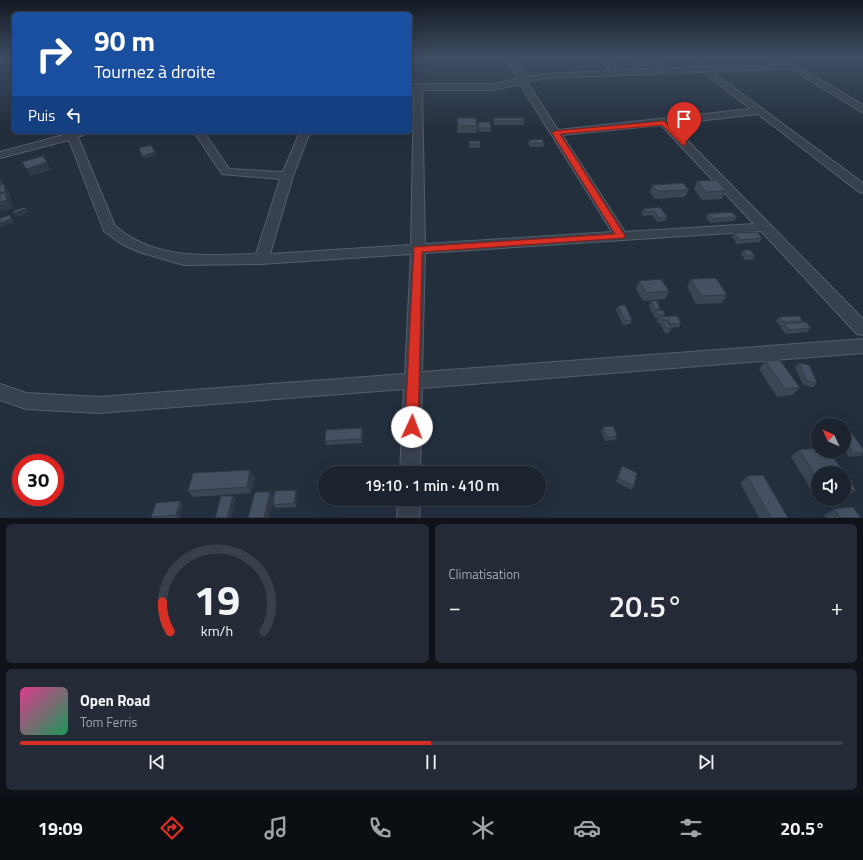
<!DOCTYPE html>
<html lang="fr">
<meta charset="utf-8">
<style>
:root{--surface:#1b232e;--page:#242b36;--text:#f1f3f6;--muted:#a0a4aa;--line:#39404a;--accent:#d93025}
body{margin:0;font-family:"Titillium Web",sans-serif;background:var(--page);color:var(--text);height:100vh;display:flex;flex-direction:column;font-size:15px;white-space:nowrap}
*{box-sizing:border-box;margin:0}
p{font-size:13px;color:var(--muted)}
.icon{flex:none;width:22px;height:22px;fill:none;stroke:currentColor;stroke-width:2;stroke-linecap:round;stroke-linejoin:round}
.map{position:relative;height:518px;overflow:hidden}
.details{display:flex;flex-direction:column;gap:6px;padding:6px;background:#0f1319;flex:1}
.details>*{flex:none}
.hud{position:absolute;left:12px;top:12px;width:400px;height:122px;border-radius:6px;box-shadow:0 4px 16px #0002,0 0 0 1px var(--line);background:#1a4fa0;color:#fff;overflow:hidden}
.needle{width:26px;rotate:314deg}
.controls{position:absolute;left:811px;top:418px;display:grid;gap:8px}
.controls a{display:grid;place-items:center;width:40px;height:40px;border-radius:50%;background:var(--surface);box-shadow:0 4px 16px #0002,0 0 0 1px var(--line);font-size:20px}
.speed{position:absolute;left:12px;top:454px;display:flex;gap:8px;font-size:20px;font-weight:700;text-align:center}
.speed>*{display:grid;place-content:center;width:52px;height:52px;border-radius:50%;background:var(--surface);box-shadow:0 4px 16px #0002,0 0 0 1px var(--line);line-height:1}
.speed .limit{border:6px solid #d22;background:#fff;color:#111}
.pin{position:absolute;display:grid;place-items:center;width:34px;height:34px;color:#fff;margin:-41px -17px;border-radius:50% 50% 50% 0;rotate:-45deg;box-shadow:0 0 4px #0007}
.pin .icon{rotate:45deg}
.me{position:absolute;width:44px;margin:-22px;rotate:2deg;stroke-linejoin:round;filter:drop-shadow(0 0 3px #0008)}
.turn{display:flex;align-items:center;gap:14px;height:84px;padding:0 16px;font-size:18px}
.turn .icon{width:52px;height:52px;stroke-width:2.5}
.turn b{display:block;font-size:28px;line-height:34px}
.then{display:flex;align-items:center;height:38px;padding:0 16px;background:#0003;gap:8px;font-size:15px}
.big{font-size:30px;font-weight:600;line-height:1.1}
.details .tile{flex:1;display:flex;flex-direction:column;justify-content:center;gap:6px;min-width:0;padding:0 14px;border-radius:6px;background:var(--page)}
.details .dial{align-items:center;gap:0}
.dial svg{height:104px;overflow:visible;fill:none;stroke:var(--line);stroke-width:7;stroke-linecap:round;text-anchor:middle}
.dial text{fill:var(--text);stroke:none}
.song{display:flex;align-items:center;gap:12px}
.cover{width:48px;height:48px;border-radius:6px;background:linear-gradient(135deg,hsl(330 70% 55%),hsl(150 70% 35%))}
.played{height:4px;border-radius:2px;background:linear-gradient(90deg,var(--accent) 50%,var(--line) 50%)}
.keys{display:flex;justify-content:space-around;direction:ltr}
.heat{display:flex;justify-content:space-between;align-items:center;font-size:22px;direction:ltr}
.details .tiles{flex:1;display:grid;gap:6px;grid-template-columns:1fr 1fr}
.tile:last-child{grid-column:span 2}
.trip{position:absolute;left:318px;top:466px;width:228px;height:40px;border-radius:20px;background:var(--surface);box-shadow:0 4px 16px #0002,0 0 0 1px var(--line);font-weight:600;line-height:40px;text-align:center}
.menu{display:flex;height:64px;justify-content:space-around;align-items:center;background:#0b0e12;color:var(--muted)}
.menu .icon{width:28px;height:28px}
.menu .on{color:var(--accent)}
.menu b{font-size:18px;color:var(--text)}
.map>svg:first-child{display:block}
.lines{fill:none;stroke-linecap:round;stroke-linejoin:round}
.minor-casing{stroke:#565f6c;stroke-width:2}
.minor{fill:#38414e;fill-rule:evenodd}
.wall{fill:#3b4654}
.shaded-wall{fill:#303945}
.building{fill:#455162;stroke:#303945}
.route{fill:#d93025;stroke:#8d1f18}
</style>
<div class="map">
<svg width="863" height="518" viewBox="0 0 863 518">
<rect width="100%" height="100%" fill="#242f3e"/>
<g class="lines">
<g class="minor-casing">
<path id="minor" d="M0 57H14V60L0 61Z
M508 57H516L525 77 543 74 611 71 597 57H605L620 70 783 64 773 57H782L863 105V112L860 111 790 68 712 72 863 183V193L859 192 758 114 671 124 863 319V335L857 334 761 231 425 253 422 372 863 339V353L422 388 420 473H400L404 389 99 413 26 409 0 400V384L26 393 99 397 405 374 411 254 261 264 184 265 139 252 120 243 104 231 69 140 0 158V152L67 134 66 132H90L78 137 115 226C157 261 205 255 256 254L280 179 222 174 194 132H204L229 169 283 172 300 132H310L293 176 270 254 411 245 414 90H410V84H493L517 79ZM703 72 751 109 558 130 527 82 543 78ZM520 84 612 232 425 244 422 90H493ZM661 125 754 224 625 232 562 135Z
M398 499H420L419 518H397Z"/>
</g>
<use href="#minor" class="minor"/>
</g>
<path class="wall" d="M629 57H644L643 60H641L646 64 645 67H636L628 60Z
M648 57 664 63 663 66H654L647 60Z
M716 57H728L732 60 731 63H722L715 58Z
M734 57H744L743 61H739Z
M757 57H773L771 61H763Z
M695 59 706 61 705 64H697L694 62Z
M457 118 477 126V133H457Z
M494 118 524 121V125H494L493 122Z
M478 122 491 128V132H479L477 126Z
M529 140 544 143 543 147H530L528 143Z
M469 141 481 144 480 148H469Z
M697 181 726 191 722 199 702 200 694 189Z
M652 185 689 190 685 197 655 199 650 192Z
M660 207 667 217 665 221 657 222 652 215 643 216 641 212 643 209Z
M707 214 737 217 734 221 711 223 706 218Z
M734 233 762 238 760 242 737 244 732 237Z
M743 250 755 256 753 260H745L741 254Z
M691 279 727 295 722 303 696 304 687 287Z
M639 281 669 291 665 299 643 301 636 289Z
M651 301 660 309V311L665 314 664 316 681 323 679 327 670 328 671 329 669 333H665L661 326 662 324H659L657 321 658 318 656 319 653 315 655 313H652L649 305Z
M618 306 632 320 630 324 623 325 616 310Z
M779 317 803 321 802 322 811 328 807 332 786 334 781 328 782 326H780L776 321Z
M765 361 800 388 792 395 777 397 759 369Z
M799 363 817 383 813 387 803 385 795 367Z
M843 421 863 449V454L860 456 849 457 844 450V425H828L832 422Z
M603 427 617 436 615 440 605 441 601 431Z
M362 428 363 432 362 443 326 445 325 441Z
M818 448V451H829L856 490 846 497H844V473H818V499H817L791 457 799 450Z
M622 466 634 486 631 490 616 482 620 469Z
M747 476 788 518H759L740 483Z
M255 477 251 493 193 497 188 491Z
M296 490 297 493 296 507 275 508 273 505Z
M183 504 179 518H152L151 517Z
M834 509 861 518H826L824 515Z"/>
<path class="shaded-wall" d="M155 152 156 156 144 159 142 156Z
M43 156 51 170 31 176 26 169Z
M0 178 9 192 11 199 10 200 13 208 0 212Z
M25 207 29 213 17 217 14 213Z
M10 215 13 219 14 223 0 228V223Z
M362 428 363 432 362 443 361 439Z
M250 470 255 477 251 493 247 487Z
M296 490 297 493 296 507 294 503Z
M270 492 274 498 269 518H264Z
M233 496 236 499 231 518H227Z
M180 501 183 504 179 518 176 515Z"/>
<path class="building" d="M629 57H638L646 64H637Z
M648 57 659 59 664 63H655Z
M719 57H728L732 60H723Z
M695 59H703L706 61H698Z
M457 118H476L477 126H458Z
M494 118H524V121H494Z
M478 122H490L491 128H479Z
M542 139 544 143H530L529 140Z
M469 141H480L481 144H469Z
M151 145 155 152 142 156 139 148Z
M43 156 47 162 26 169 22 162Z
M717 180 726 191 706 192 697 181Z
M683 183 689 190 658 191 652 185Z
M4 184 5 192 0 193V185Z
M5 193 7 200 0 202V194Z
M25 207 26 209 14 213 13 211Z
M660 207 667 217 659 218 654 211 645 212 643 209Z
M731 212 737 217 713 219 707 214Z
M10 215 11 219 0 223V218Z
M757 232 762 238 740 240 734 233Z
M743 250H750L755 256H748Z
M716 278 727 295 701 296 691 279Z
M661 279 669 291 646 293 639 281Z
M651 301H657L660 309H654Z
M625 305 632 320 625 321 618 306Z
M663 310 665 314 658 315 655 311Z
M677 316 681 323 670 324 669 320H661L659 317Z
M799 316 803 321 783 322 779 317Z
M663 321H667L671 329H667Z
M806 322 811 328 789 330 784 324Z
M780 360 800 388 785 389 765 361Z
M799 363 809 365 817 383 807 381Z
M843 421 863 449V453H853L844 439V425H834L832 422Z
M613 426 617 436 607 437 603 427Z
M362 428 361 439 325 441 326 430Z
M818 448V451H829L856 490 844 491V473H818V480L799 450Z
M622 466 637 473 634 486 618 478Z
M367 468V473H328V470Z
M250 470 247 487 188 491 193 473Z
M763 475 788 518H771L747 476Z
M296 490 294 503 273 505 275 491Z
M255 492H270L264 518H248Z
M221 496H233L227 518H215Z
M180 501 176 515 151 517 156 503Z
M853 507 861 518H840L834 509Z"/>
<linearGradient id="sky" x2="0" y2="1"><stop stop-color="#141a22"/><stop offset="0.44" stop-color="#3f4d63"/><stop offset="1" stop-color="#3f4d63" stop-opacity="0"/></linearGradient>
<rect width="863" height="130" fill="url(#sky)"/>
<path class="route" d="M664 121 686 142V145H682L662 125 560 134 625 236 624 238 422 252 418 427 416 431 412 433 407 431 405 427 414 247 615 234 552 133 555 131Z"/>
</svg>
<div class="controls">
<a><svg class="needle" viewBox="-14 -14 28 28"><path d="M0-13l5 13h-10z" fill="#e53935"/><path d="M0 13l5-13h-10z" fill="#a0a4aa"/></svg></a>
<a><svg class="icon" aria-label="sound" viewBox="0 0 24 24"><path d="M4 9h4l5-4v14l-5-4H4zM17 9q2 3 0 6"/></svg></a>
</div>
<div class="speed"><div class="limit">30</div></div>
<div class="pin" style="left:684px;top:143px;background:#d93025"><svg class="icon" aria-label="arrive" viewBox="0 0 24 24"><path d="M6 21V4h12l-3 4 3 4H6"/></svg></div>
<svg class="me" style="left:412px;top:427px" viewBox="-20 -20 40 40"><circle r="19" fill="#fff"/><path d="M0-13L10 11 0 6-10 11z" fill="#d93025"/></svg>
<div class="trip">19:10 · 1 min · 410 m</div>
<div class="hud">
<div class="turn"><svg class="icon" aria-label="right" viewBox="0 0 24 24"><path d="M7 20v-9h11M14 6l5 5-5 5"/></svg><div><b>90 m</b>Tournez à droite</div></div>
<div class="then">Puis<svg class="icon" aria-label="left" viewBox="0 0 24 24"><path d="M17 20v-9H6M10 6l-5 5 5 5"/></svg></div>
</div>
</div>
<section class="details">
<div class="tiles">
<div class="tile dial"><svg viewBox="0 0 100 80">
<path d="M14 69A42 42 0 1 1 86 69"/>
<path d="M14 69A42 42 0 0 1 8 46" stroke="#d93025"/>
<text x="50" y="56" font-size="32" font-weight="700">19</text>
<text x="50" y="72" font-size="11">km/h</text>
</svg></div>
<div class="tile"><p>Climatisation</p>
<div class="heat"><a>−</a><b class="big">20.5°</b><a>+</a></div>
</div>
<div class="tile">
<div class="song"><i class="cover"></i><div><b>Open Road</b><p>Tom Ferris</p></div></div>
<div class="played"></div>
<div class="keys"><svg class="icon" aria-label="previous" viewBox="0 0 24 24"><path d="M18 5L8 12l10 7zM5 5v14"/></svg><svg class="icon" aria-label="pause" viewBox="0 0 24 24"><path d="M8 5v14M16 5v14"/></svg><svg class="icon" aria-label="next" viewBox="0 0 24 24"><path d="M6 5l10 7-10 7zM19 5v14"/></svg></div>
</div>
</div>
</section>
<nav class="menu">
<b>19:09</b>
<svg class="icon on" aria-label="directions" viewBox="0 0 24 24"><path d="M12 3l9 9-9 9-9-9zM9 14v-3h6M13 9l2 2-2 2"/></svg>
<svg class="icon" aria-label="music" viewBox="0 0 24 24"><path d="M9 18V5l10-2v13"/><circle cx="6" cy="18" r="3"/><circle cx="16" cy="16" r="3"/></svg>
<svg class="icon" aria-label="phone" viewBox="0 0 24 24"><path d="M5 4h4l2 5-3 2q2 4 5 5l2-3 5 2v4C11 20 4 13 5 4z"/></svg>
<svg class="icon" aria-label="climate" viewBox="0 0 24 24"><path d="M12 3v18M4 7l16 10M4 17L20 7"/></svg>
<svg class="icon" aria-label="car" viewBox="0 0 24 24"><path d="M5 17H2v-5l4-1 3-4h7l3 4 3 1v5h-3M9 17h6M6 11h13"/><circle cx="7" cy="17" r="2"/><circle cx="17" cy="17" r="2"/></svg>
<svg class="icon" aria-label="filters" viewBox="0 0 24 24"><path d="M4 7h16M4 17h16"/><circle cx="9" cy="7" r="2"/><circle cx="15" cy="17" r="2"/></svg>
<b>20.5°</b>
</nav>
